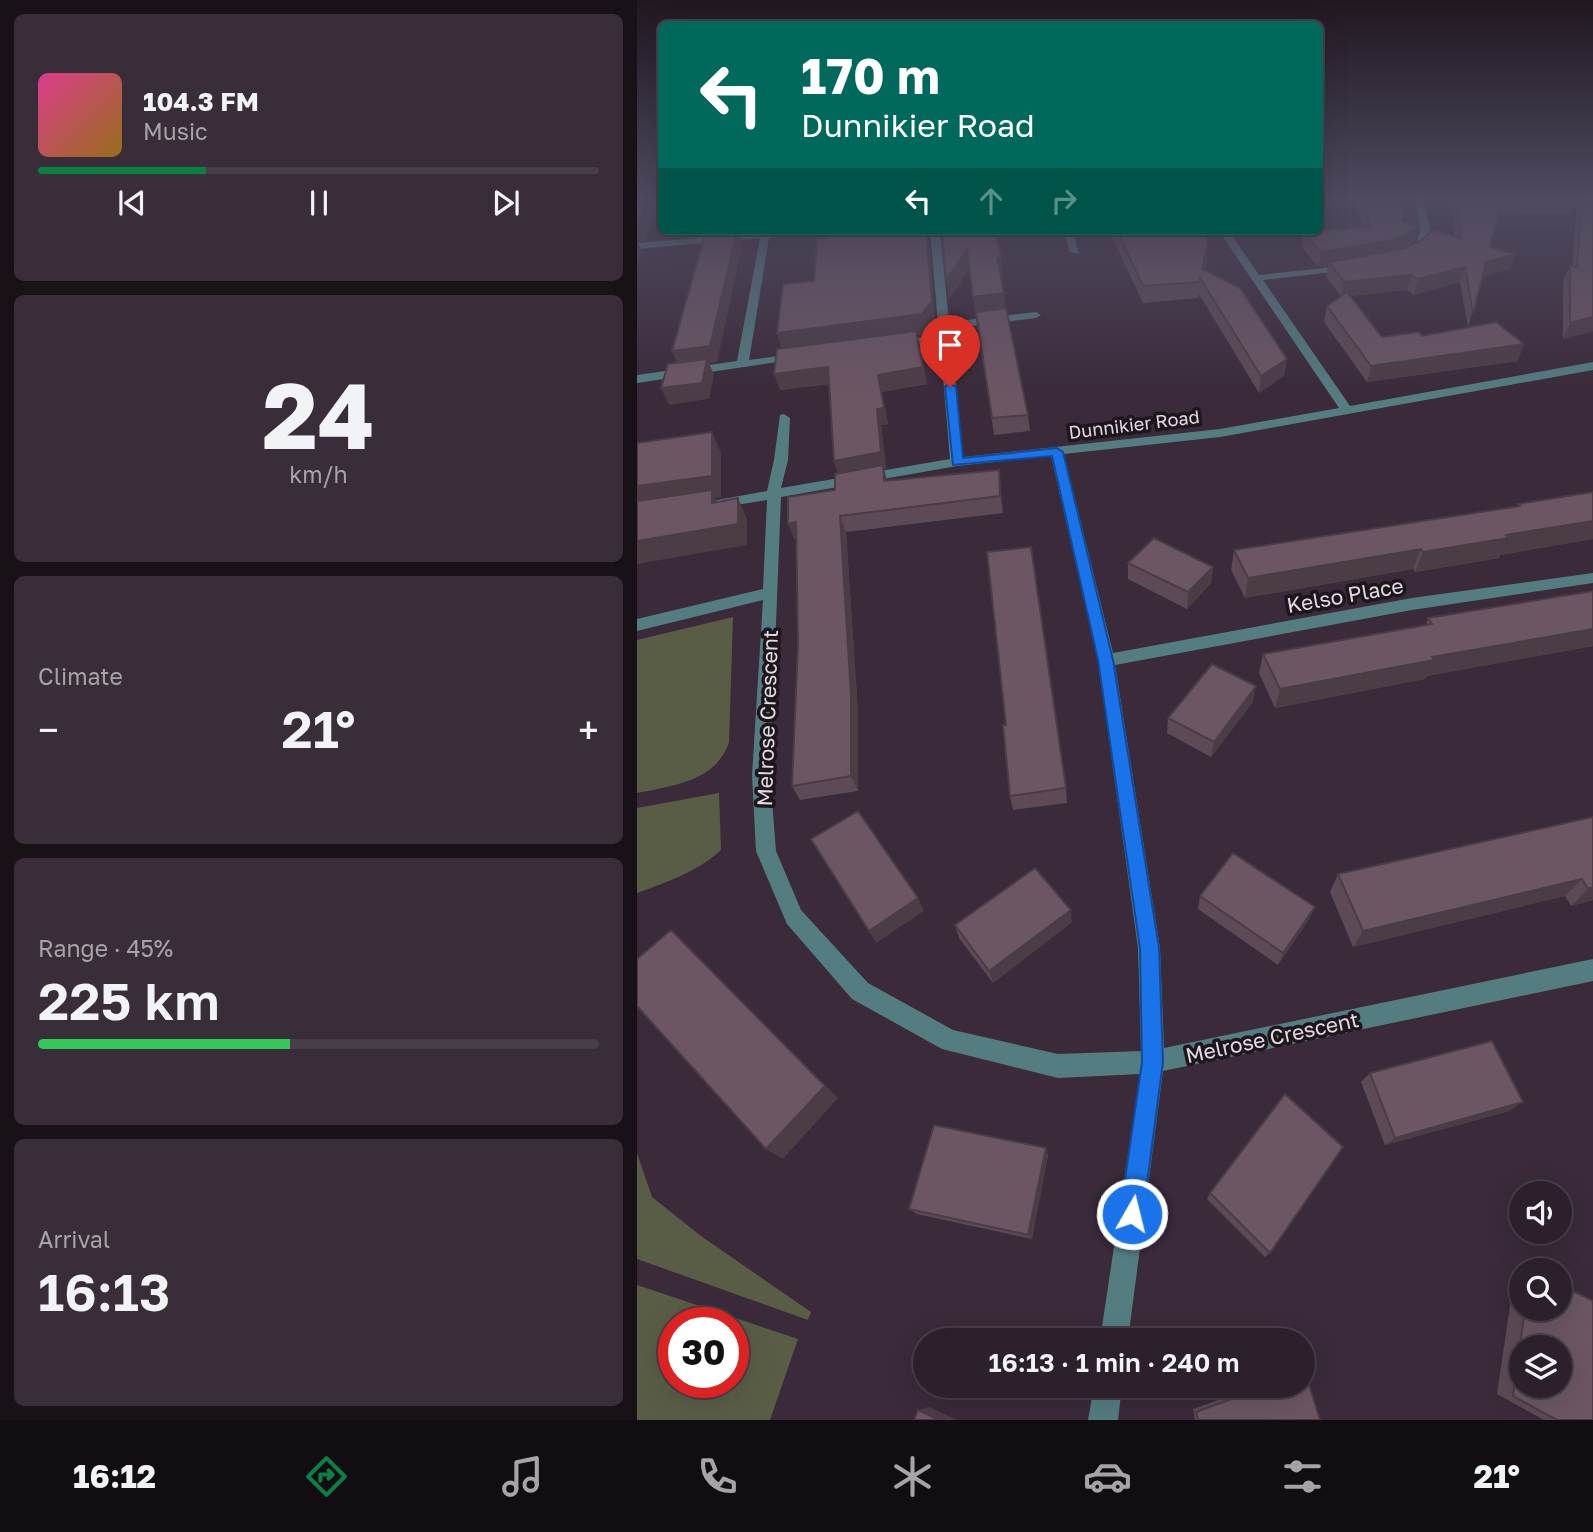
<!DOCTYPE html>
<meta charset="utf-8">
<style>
:root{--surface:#2c202c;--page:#382d38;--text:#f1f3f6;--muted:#a6a3a9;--line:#483e48;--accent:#0b8043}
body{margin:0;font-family:"Golos Text",sans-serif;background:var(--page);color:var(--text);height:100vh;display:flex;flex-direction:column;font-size:26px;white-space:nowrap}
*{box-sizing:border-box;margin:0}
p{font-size:23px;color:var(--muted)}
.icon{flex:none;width:38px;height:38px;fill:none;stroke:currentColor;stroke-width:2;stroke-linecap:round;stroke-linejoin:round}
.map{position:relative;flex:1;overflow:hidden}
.details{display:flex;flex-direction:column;gap:14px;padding:14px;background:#181218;width:637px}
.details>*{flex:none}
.banner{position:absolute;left:21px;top:21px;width:665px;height:214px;border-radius:10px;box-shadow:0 7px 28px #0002,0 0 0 2px var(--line);background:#00695c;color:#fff;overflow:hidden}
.controls{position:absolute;left:872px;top:1181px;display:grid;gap:14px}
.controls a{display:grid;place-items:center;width:63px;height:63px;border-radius:50%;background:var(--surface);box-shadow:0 7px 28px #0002,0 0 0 2px var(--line);font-size:35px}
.speed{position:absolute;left:21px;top:1307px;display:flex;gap:14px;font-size:35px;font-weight:700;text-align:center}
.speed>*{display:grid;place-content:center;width:91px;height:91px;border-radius:50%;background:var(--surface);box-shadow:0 7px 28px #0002,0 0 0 2px var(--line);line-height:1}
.speed .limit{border:10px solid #d22;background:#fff;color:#111}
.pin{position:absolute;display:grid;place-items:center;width:60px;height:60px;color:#fff;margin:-72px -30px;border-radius:50% 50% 50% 0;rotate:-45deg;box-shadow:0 0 7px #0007}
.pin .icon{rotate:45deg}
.me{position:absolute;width:77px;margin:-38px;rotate:8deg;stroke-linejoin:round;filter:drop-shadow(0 0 5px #0008)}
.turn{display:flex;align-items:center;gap:24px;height:147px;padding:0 28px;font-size:32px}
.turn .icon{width:91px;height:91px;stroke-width:2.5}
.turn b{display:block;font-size:49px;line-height:60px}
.lanes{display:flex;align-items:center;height:66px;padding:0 28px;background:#0003;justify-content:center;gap:35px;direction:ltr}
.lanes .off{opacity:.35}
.big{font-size:52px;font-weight:600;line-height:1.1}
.details .tile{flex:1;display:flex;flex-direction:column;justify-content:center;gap:10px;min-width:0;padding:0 24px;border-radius:10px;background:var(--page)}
.details .dial{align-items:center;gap:0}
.dial b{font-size:91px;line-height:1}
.song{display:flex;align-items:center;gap:21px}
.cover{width:84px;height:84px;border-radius:10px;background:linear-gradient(135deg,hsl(330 70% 55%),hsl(40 70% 35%))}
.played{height:7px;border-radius:4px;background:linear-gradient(90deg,var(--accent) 30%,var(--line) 30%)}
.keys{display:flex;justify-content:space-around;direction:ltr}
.heat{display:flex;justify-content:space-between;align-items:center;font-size:38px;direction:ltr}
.charge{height:10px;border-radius:5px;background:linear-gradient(90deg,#34c759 45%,var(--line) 0)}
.trip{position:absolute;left:276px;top:1328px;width:402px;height:70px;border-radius:35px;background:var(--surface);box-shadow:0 7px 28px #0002,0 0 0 2px var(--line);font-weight:600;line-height:70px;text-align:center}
.tabs{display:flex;height:112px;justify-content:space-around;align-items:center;background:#120d12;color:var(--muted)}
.tabs .icon{width:49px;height:49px}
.tabs .on{color:var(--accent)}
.tabs b{font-size:32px;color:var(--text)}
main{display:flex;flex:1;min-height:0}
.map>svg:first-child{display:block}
.green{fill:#5a5d46;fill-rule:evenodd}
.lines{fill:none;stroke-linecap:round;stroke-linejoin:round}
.minor{fill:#547d82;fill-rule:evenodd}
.wall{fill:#5d4a56;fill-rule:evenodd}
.shaded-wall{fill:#4c3c46}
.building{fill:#6c5664;stroke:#4c3c46;stroke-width:2;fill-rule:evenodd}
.route{fill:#1a73e8;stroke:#114b97;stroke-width:2}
.labels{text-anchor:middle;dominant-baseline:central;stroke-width:7;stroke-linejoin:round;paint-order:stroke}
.far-street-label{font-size:18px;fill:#e4dae4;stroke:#1d161d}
.street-label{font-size:21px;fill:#e4dae4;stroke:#1d161d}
</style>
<main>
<section class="details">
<div class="tile">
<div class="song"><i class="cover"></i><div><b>104.3 FM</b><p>Music</p></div></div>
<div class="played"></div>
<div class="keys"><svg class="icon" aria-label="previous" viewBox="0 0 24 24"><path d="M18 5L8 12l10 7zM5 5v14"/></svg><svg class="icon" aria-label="pause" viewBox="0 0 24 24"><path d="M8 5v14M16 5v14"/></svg><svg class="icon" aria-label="next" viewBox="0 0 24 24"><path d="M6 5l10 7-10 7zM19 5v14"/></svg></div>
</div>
<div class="tile dial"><b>24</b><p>km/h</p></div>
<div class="tile"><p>Climate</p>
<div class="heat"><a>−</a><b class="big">21°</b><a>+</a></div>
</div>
<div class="tile"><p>Range · 45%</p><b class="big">225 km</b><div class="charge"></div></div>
<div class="tile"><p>Arrival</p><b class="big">16:13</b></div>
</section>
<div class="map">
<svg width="956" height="1420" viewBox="0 0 956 1420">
<rect width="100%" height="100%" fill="#3a2a3a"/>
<path class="green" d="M96 617 92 742C80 781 35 786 0 793V640Z
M82 793 84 850C60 872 30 882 0 893V808Z
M0 1153 15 1197 64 1236 174 1312 171 1320 0 1259Z
M0 1285 161 1339 133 1420H0ZM37 1323H96V1382H37Z"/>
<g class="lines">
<path class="minor" d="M777 197H786L793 228 787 249 771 259 766 256 779 246 783 228Z
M945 197H956V201L946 199Z
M142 231H181L176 234 132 238 112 360 163 353 167 354V358L0 383V375L100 361 123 238 0 249V243Z
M293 231H303L312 322 399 312 404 315 399 318 313 329 326 457 583 429 702 408 582 231H592L622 275 717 265 718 267 713 270 626 280 713 406 956 362V370L583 437 427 454 476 653 775 598 956 573V583L775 610 478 665 523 948 527 1048 956 959V981L526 1071 491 1340H463L503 1074 421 1078 305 1049 215 999 150 924 119 851 115 775 126 600 0 631V619L126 589 130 500 80 508 73 504 80 500 130 491 137 460 143 415 147 414 153 418 151 460 144 488 313 459 303 341 257 347 251 344 257 341 302 335ZM414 456 461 660 501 948 504 1051 421 1054 316 1030 231 983 164 910 139 851 133 775 144 497 320 466Z
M426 231H436L442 254 433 252Z
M457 1386H485L481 1420H451Z"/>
</g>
<path class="wall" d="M717 197H764L766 221 778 240 770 247 818 236 813 197H939L932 214 862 213 853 247 878 254 873 269 845 276 831 327 881 361 730 382 687 322 690 306 704 296 689 277 691 265 681 267 665 247 667 232 726 227ZM823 282 831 327 785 336 745 337 712 296 770 290 777 295Z
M945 199 956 331 926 339V281L933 266H935L939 213Z
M191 231H291L298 320 289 334 280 335 290 384 245 392 251 424 244 425 249 469H247L250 481 362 470 366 513 209 532 221 712V791L163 800 155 786 161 644 159 540H158L151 524 198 490 201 473 197 461 192 384 143 390 145 349 140 333 177 281 190 238Z
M305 231 366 277H363L368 308 391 415 393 431 357 435 332 269 312 299Z
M472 231H565L570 259 568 270 650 359 647 376 622 393 562 294 561 298 506 303Z
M956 492V539L863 555 862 558 778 572 776 569 608 598 594 570 597 550 880 507 881 504Z
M491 563 576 567 574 583 550 609 491 579Z
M956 591V646L790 676 788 679 638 708 622 673 626 654 789 625 791 618Z
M616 702 574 757 530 733 531 718Z
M429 788 430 803 376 810 373 796Z
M956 817V900L934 906 928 896 716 947 693 892 701 874Z
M563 896 672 919 641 965 561 909Z
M435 922 356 983 322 938 318 925Z
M733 1073 886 1102 872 1111 748 1145 724 1082Z
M411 1155 395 1239 280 1214 272 1209Z
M573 1193 633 1253 628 1257 570 1199Z
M884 1271V1309H922L956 1420H907L860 1394 878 1272Z
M620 1386H667L683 1420H558L556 1409Z"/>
<path class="shaded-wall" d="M0 197H6L0 208Z
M24 202V218H16L8 240 1 242 4 251 0 263V224L10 203Z
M782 225 778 240 767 249 692 262 691 265 681 267 683 252Z
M76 231H108L102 232 106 242 80 362 72 363 77 375 72 399 32 405 24 388 42 367 35 351Z
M289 231H291L298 320 289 334 147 353 140 333Z
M571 243 570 259 565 281V269Z
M330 250 332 269 312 299 309 280Z
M878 254 873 269 844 277 849 262Z
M360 258H364L366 277H362Z
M828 267 823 282 777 295 781 279Z
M774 275 770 290 704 297 707 282Z
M367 293 369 313 339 316 336 297Z
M956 317V331L926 339 933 323Z
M887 344 881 361 730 382 734 366Z
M650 359 647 376 622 393 624 376Z
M191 367 195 383 143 390 137 374Z
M286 367 290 384 245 392 251 424 244 425 249 469H247L250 482 202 477 197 461 240 409 241 375Z
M75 432 84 453V497L78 498 84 511 0 508V486Z
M362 470 364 487 366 513 363 496Z
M101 498 110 519V545L0 564V541Z
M203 516 209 532 221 712V791L214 776Z
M956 521V539L863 555 862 558 778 572 786 552 869 535Z
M159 522 165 539 158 540 151 524Z
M784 549 776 569 608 598 611 578Z
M576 567 574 583 550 609 551 592Z
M956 629V646L790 676 788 679 638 708 643 689 795 657Z
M619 686 616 702 574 757 577 742Z
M945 879 928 896 716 947 726 931Z
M956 887V900L934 906 951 889Z
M281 898 287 911 239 943 232 931Z
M678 907 672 919 641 965 646 953Z
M434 910 435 922 356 983 352 971Z
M34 930 201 1098 146 1159 129 1149Z
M886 1102 872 1111 748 1145 758 1138Z
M409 1148 411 1155 395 1239 391 1235Z
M292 1407 320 1420H302L281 1410Z"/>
<path class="building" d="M6 197H24V202L10 203 2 224H0V209Z
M724 197H764L766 221 782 225 771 234 755 240 683 252 667 232 734 226Z
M819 197H939L938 200 865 198 853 247 878 254 849 262 836 313 828 267 781 279 774 275 707 282 692 262 765 249 784 241 796 230 824 238Z
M945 199 956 203V317L933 323V266L940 267Z
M69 231H100L73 346 35 351Z
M191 231H289L295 301 285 314 140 333 146 284 177 281 180 239 190 238Z
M305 231H358L364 258H360L367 293 336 297 330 250 309 280Z
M480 231H565L571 243 565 269 603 288 650 359 624 376 563 278 562 282 506 286Z
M710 292 745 337 782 332 785 336 859 322 887 344 734 366 690 306Z
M369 308 391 415 355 418 339 312Z
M279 331 286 367 241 375 247 408 240 409 244 452 197 461 191 367 137 374 140 349Z
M70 359 65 383 24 388 31 364Z
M75 432V476L0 486V443Z
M246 465 247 481 362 470 363 496 203 516 214 696V776L155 786 161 644 159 522 151 524V497L198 490V474Z
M75 490V503L101 498V524L0 541V501Z
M956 492V521L869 535 871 538 786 552 784 549 611 578 597 550 883 506 881 504Z
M517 538 576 567 551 592 491 563Z
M394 547 429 788 373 796 366 725H369L350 552Z
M956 591V629L795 657 797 660 643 689 626 654 795 624 791 618Z
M575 664 619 686 577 742 531 718Z
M221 811 281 898 232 931 174 839Z
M956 817V887L951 889 945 879 726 931 701 874Z
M596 853 678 907 646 953 563 896Z
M398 868 434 910 352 971 318 925Z
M34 930 188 1086 129 1149 0 1006V959Z
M855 1041 886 1102 758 1138 733 1073Z
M648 1094 706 1147 633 1253 573 1193Z
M297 1125 409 1148 391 1235 272 1209Z
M922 1284 956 1301V1420H920L876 1396 888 1309H922ZM884 1348H922V1386H884Z
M668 1372 683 1420H561L559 1412 630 1386H667V1373Z
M281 1410 302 1420H277Z"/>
<linearGradient id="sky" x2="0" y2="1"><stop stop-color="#201720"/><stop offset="0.5" stop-color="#4f4a60"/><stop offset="1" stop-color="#4f4a60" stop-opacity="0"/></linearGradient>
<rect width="956" height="396" fill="url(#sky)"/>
<path class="route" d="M313 383 319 387 326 458 420 448 426 452 476 660 522 948 526 1062 506 1214 503 1222 495 1226 486 1222 483 1214 505 1062 503 948 461 660 415 456 316 465 308 387Z"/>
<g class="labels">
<g class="far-street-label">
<text transform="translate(497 424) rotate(-7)">Dunnikier Road</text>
</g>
<g class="street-label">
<text transform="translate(708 595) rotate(-10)">Kelso Place</text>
<text transform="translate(130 718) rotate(-88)">Melrose Crescent</text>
<text transform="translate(635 1037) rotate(-12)">Melrose Crescent</text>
</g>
</g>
</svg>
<div class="controls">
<a><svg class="icon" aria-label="sound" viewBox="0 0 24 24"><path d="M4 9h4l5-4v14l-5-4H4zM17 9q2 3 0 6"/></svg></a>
<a><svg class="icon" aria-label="search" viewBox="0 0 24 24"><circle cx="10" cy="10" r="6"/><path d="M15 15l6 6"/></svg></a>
<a><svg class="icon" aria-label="layers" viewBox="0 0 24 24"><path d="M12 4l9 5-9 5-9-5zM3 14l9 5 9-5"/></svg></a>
</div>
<div class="speed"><div class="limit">30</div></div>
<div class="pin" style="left:313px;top:387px;background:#d93025"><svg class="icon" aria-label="arrive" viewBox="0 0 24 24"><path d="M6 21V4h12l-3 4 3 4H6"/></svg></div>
<svg class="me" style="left:495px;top:1214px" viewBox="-20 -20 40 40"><circle r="17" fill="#1a73e8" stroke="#fff" stroke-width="3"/><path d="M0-11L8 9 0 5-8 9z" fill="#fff"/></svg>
<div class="trip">16:13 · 1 min · 240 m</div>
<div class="banner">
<div class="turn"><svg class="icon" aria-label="left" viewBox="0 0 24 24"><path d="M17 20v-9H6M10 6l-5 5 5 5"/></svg><div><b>170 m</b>Dunnikier Road</div></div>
<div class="lanes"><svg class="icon" aria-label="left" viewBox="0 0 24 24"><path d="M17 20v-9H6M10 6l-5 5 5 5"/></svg><svg class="icon off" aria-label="ahead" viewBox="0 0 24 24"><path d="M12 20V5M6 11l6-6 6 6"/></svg><svg class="icon off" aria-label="right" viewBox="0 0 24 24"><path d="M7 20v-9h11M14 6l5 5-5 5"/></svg></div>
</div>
</div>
</main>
<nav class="tabs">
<b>16:12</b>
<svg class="icon on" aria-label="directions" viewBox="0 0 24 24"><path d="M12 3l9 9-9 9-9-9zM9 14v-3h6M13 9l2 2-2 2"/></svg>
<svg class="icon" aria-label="music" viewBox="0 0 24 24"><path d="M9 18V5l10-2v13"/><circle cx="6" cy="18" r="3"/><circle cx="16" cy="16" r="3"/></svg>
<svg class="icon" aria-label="phone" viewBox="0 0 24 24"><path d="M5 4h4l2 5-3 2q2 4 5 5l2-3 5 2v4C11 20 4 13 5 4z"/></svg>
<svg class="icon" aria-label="climate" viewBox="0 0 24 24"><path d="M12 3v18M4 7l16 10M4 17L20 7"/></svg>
<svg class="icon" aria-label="car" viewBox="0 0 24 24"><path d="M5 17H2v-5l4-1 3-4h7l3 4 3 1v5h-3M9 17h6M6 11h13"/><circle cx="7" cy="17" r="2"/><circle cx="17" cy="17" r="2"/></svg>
<svg class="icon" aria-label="filters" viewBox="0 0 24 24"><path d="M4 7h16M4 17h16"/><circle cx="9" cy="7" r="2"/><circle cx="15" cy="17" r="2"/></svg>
<b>21°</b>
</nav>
